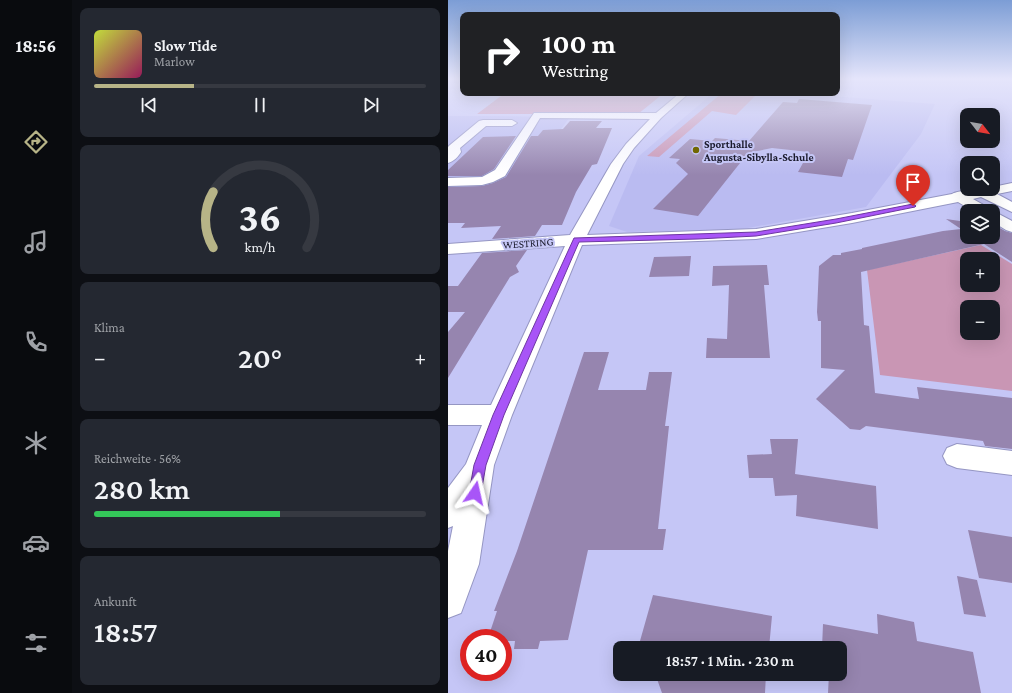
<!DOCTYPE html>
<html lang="de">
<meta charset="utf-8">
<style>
:root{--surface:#171b24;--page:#242831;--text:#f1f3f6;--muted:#9ea1a6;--line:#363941;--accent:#b7b487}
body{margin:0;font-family:"Crimson Pro",serif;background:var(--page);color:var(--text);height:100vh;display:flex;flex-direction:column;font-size:15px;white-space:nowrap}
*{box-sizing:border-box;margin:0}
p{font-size:13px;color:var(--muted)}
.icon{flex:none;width:22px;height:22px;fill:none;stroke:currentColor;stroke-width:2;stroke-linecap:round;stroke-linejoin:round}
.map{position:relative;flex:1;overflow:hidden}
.panel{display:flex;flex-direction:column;gap:8px;padding:8px;background:#0d0f14;width:376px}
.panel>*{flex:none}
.hud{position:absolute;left:12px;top:12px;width:380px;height:84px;border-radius:8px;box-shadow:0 4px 16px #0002;background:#202124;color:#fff;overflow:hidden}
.needle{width:26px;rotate:121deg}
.fabs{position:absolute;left:512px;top:108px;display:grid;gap:8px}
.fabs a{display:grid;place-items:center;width:40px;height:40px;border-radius:8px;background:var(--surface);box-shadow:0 4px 16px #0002;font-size:20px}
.speed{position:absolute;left:12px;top:629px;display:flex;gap:8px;font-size:20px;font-weight:700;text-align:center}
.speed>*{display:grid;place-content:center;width:52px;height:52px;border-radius:50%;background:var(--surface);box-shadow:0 4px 16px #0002;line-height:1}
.speed .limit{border:6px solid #d22;background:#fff;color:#111}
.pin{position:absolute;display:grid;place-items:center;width:34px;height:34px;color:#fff;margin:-41px -17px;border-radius:50% 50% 50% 0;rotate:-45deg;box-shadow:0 0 4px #0007}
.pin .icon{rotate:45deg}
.me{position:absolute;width:44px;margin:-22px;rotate:11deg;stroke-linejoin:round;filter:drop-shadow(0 0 3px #0008)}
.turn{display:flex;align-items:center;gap:14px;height:84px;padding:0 16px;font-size:18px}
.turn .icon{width:52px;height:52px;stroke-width:2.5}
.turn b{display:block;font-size:28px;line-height:34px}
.big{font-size:30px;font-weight:600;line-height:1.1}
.panel .widget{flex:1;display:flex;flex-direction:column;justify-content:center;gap:6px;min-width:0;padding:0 14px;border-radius:8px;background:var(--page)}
.panel .dial{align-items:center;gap:0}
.dial svg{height:104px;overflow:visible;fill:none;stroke:var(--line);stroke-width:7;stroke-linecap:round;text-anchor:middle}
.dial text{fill:var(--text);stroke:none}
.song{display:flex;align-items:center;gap:12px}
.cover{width:48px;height:48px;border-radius:6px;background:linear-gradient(135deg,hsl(70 70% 55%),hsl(330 70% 35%))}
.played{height:4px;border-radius:2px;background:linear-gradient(90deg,var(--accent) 30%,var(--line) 30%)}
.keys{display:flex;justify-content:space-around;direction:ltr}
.heat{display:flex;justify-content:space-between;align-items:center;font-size:22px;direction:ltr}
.charge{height:6px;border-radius:3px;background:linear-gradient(90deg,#34c759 56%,var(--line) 0)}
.trip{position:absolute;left:165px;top:641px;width:234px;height:40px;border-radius:8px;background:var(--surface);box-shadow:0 4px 16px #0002;font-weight:600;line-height:40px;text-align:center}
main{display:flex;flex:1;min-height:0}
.tabs{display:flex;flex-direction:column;width:72px;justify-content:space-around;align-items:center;background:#090b0e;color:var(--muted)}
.tabs .icon{width:28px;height:28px}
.tabs .current{color:var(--accent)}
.tabs b{font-size:18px;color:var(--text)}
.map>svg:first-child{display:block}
.built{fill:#babbf1}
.green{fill:#c996b4;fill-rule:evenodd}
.building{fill:#9685af}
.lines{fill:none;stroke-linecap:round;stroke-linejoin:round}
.minor-casing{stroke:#9596c3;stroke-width:2}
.minor{fill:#fff;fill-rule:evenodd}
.route{fill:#a855f7;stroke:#6d37a1}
.poi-dot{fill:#716700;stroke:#c5c6f6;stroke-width:1.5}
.labels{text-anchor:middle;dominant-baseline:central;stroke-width:4;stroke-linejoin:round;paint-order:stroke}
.far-poi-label{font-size:11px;font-weight:bold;fill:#1b1b2d;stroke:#c5c6f6;text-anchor:start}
.far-street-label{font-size:11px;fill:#1b1b2d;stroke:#c5c6f6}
</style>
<main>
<nav class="tabs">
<b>18:56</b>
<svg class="icon current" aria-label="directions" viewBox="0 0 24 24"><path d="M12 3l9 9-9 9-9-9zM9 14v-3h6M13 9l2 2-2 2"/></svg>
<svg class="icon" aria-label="music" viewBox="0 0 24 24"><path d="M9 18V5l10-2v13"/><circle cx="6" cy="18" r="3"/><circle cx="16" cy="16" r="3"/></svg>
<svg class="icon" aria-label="phone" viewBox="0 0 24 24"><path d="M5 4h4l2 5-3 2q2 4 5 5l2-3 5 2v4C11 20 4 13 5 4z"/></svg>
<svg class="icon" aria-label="climate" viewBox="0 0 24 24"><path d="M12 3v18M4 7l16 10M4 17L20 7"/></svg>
<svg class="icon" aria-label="car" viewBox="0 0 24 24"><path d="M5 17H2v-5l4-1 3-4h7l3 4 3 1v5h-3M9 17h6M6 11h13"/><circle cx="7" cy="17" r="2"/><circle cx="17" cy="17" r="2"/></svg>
<svg class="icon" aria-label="filters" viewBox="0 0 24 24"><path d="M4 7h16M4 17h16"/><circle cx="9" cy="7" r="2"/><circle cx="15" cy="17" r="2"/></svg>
</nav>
<section class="panel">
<div class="widget">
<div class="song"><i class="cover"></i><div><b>Slow Tide</b><p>Marlow</p></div></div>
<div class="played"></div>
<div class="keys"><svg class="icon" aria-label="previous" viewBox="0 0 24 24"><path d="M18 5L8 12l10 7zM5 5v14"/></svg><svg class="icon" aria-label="pause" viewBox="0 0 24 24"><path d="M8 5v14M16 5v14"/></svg><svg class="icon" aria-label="next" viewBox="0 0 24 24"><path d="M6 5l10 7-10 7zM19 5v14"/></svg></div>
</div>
<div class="widget dial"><svg viewBox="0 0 100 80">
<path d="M14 69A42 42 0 1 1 86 69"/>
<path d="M14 69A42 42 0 0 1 14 26" stroke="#b7b487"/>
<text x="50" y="56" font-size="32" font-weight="700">36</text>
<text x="50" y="72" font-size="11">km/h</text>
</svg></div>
<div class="widget"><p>Klima</p>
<div class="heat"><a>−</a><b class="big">20°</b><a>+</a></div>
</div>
<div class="widget"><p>Reichweite · 56%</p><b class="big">280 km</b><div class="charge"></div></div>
<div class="widget"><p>Ankunft</p><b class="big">18:57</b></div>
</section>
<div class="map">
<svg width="564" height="693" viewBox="0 0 564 693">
<rect width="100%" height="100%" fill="#c5c6f6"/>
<path class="built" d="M265 93H343L487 104 473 134 418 207 294 229 179 232 161 226 191 156Z
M0 116H33L122 117 61 199 0 200Z"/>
<path class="green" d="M57 93H216L190 114H29Z
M274 93 308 95 288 115 264 111 211 157 199 156Z
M533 245 564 264V391L432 375 419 270ZM519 259H545V285H519ZM519 307H545V333H519Z"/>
<path class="building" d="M351 99 424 105 405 160 400 159 394 177 350 172 361 152 324 148 300 153 250 216 205 209 240 174 228 163 232 159 221 158 242 139 264 141 267 138 301 141 335 102 349 103Z
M122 121H154L148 128H164L149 164 144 165 128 192 114 225H94L87 236 44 239 53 226 13 228 17 223H0V187L34 186 45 183 58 177 83 136H90L95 130 115 129Z
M68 136 46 169 34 176H0V170L35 137Z
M498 219 519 222V237H545V224L557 231 564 233V262L536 244 413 272 416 325 421 326 427 393 471 399 469 387 564 398V449L537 446 535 441 418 426 412 430 402 429 368 399 397 370 373 368V321H370L369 312 371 266 385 255H393V253L414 249V248L495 231 513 229Z
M79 250 68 266 71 272 62 277 0 378V332L17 312H0V286H10L34 253Z
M243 256 241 276 201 277 206 257Z
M319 265 321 285H316L322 358H258L259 338 279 339 281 285 264 286 265 266Z
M136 352H161L150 390H198L201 372H224L217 426H221L210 529H218L215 550H140L120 640 92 641 90 649H66L67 641H55V638H40L49 611H46L69 551Z
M322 439H350L347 474 428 486 430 529 348 516 349 495 327 496 325 478H301L299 455 324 454Z
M520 530 564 537V583L531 578Z
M509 576 529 580 538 617 516 614Z
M205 595 324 616 321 648H190Z
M429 614 466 622 469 641 525 652 533 693H380L381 674H392V648H374L375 624 430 634Z
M182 674H318L317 693H214L209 679Z"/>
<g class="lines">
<g class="minor-casing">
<path id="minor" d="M232 93H241L213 118 186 148 175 164 139 235 308 229 404 213 504 194C510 190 536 189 545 189V187L564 183V191L549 194 564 202V212L533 197 525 199 541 208 543 211H525L510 202 404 223 308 239 134 245 64 415 46 465 31 564 13 613 0 618V551L5 526 0 528V488L18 464 34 425H0V405H43L117 246 0 254V244L122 235 163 164 178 144 202 119 92 118 57 176 45 182 34 185 0 186V178L34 177 47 170 86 113H208Z
M35 120H64L69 123 64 126H38L12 148 13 152C10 157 6 161 0 163V147L2 145 31 121Z
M545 211 564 221V232L558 230 545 222Z
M509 444 564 451V475L509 468 499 464 495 456 499 448Z"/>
</g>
<use href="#minor" class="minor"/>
</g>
<linearGradient id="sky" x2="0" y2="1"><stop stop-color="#7c9dd5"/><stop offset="0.45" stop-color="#e5e5fb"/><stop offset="1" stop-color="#e5e5fb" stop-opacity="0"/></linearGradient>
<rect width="564" height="175" fill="url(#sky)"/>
<path class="route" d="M465 204 468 206 467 207 388 223 308 236 250 239 131 242 56 415 38 465 33 493 31 497 27 499 23 497 21 493 26 465 45 415 126 238 308 232 388 219Z"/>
<circle class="poi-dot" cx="248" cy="150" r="4"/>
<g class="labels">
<g class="far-poi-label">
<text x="256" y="144">Sporthalle<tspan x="256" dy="13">Augusta-Sibylla-Schule</tspan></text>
</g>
<g class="far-street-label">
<text transform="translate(80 243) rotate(-4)">WESTRING</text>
</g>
</g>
</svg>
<div class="fabs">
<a><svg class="needle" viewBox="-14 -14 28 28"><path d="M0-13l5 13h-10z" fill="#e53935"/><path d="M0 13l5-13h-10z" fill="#9ea1a6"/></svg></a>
<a><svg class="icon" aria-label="search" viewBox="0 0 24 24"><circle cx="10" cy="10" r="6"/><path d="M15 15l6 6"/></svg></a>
<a><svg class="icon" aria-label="layers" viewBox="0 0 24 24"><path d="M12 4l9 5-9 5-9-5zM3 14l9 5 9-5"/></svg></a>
<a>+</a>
<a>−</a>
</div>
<div class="speed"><div class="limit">40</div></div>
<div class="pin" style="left:465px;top:206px;background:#d93025"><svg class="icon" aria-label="arrive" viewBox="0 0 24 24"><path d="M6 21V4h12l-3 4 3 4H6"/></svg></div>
<svg class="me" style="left:27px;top:493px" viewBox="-20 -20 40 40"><path d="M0-17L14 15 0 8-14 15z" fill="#a855f7" stroke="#fff" stroke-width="4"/></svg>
<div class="trip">18:57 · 1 Min. · 230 m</div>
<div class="hud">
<div class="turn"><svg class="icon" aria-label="right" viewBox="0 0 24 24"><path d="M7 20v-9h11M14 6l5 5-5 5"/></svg><div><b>100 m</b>Westring</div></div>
</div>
</div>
</main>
